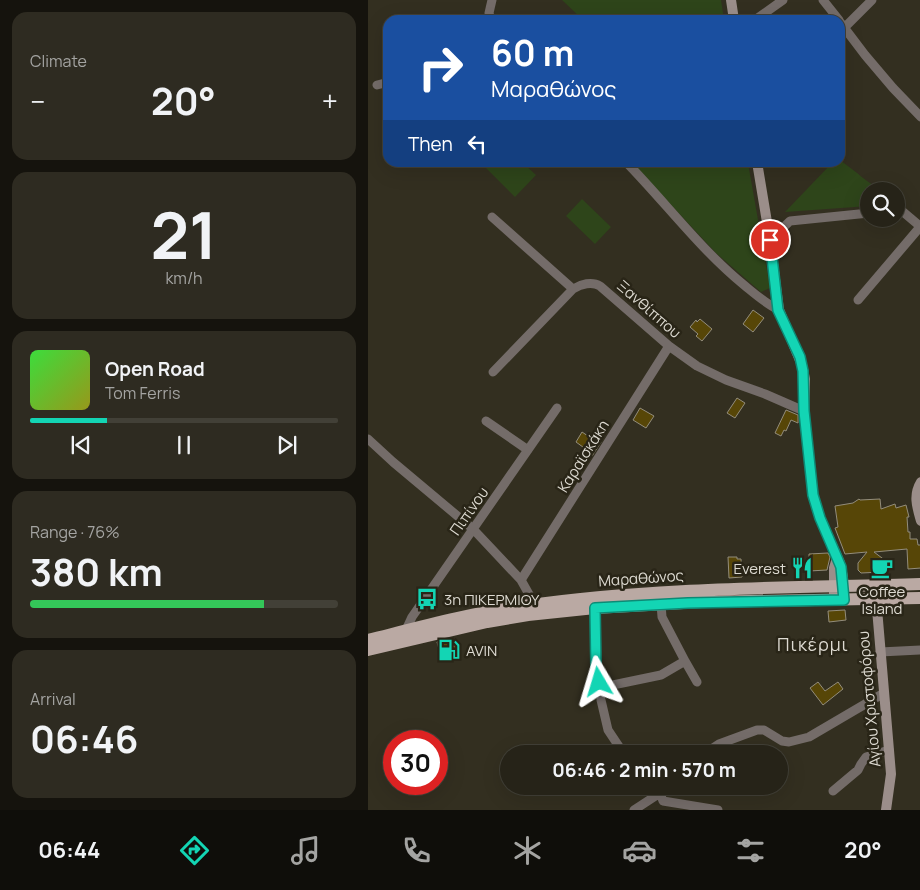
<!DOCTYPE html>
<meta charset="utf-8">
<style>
:root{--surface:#262318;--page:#2e2b21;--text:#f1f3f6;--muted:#a4a4a2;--line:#424037;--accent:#13d5b4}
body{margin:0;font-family:Manrope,sans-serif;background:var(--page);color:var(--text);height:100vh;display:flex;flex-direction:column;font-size:19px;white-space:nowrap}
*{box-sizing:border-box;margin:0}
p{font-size:16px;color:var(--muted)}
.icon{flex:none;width:28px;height:28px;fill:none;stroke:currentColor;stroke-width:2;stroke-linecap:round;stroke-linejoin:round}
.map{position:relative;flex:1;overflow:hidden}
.drawer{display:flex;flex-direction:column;gap:12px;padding:12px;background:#15130d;width:368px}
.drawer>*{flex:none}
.guide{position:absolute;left:15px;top:15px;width:462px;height:152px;border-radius:15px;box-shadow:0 5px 20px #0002,0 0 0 1px var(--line);background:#1a4fa0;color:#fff;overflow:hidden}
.controls{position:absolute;left:492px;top:182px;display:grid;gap:10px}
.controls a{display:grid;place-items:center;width:45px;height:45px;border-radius:50%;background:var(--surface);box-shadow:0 5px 20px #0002,0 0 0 1px var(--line);font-size:25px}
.speed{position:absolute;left:15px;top:730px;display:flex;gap:10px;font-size:25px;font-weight:700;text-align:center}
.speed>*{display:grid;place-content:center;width:65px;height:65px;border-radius:50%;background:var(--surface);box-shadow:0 5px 20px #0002,0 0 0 1px var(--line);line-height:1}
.speed .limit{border:8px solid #d22;background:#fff;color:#111}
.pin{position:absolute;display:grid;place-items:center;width:42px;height:42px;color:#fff;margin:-21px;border:2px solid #fff;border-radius:50%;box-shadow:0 1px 5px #0007}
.me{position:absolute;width:55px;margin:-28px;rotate:353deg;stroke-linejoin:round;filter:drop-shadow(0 0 4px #0008)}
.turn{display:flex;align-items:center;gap:18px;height:105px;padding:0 25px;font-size:22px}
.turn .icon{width:65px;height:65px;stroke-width:2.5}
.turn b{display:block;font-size:35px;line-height:42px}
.then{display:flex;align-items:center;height:48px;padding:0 25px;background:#0003;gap:10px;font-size:19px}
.big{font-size:38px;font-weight:700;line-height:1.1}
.drawer .widget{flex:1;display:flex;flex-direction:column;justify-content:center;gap:8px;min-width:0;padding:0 18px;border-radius:15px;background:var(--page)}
.drawer .dial{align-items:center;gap:0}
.dial b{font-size:65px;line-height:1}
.song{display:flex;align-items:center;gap:15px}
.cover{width:60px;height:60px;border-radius:8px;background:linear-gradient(135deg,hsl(120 70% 55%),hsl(60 70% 35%))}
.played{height:5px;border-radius:2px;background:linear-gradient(90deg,var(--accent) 25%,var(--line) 25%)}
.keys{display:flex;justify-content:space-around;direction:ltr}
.heat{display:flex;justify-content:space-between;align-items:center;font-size:28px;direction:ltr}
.charge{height:8px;border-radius:4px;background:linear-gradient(90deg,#34c759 76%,var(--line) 0)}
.trip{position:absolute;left:132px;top:745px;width:288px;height:50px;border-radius:25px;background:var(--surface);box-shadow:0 5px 20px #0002,0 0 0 1px var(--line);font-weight:700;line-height:50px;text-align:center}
.tabs{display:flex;height:80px;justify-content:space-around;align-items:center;background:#0f0e0a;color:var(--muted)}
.tabs .icon{width:35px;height:35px}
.tabs .active{color:var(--accent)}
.tabs b{font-size:22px;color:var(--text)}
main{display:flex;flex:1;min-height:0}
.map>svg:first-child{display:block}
.green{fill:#2e451a}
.building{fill:#574607;stroke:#938d7c}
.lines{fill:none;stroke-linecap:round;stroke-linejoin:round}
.street{stroke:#746c69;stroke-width:9}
.secondary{stroke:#9b8e8a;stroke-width:10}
.primary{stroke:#baa9a3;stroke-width:12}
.route-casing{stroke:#0c8a75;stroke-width:12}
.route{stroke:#13d5b4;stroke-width:9}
.labels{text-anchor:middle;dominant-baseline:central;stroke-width:5;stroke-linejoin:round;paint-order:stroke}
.street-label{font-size:15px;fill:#dddad1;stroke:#292517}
.poi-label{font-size:15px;fill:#dddad1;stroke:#292517;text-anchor:start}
.quarter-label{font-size:18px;letter-spacing:1px;fill:#dddad1;stroke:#292517}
</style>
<main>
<section class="drawer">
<div class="widget"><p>Climate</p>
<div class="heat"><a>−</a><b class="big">20°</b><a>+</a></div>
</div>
<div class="widget dial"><b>21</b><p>km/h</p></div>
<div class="widget">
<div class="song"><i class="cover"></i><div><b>Open Road</b><p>Tom Ferris</p></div></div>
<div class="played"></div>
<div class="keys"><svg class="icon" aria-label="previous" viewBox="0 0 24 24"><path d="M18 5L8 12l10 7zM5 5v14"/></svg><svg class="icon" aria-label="pause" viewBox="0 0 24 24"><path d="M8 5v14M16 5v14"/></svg><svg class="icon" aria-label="next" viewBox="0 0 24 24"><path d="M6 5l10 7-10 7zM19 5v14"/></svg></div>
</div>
<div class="widget"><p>Range · 76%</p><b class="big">380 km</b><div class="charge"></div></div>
<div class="widget"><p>Arrival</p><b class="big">06:46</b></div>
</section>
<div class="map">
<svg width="553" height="810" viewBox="0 0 553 810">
<rect width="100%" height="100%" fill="#332f20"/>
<path class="green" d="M194 0H353L356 20H215Z
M473 161C487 170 501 185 516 191H501V206L417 212 464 163 472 162Z
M112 162 155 163 168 175 147 197Z
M264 163H380L402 288 393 292 348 253Z
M214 199 243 227 227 244 198 216Z"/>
<path class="building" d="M385 310 396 318 385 332 375 324Z
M332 319 344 329 334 341 328 336 330 334 322 327 328 320 329 322Z
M369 398 377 403 367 418 359 413Z
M272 408 286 416 278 428 265 420Z
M418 410 430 415V423L423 420 418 431 416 430 413 436 407 433Z
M214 432 220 436 221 434 233 442 224 456 218 452 219 450 208 442Z
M491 499 492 500 512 499 513 509 527 504 528 508 538 505 541 517H539L540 532H542V539H549L550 545H553V568L540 569 539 549 506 552 518 561V567L515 572 493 573 490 570V563L499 552 477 554 467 528 470 527 467 506 485 503Z
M460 553 462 557 459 570 441 571V554Z
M360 557H369V559H373L374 577 361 578Z
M477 610 478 620 461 622 460 611Z
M80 640 82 647 90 645 92 652 73 657 69 642Z
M450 682 457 691 470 682 475 689 455 705 442 688Z"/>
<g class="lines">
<path class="street" d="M455 0 471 20
M123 20 121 13 124 0
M387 20 415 0
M472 22 497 55 525 88 553 117
M477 27 504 0
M9 85 17 83 20 85
M258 162C298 203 332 249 376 285 387 294 398 304 411 310
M529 211H534L553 227
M124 217 205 289
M402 240 422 221 501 213
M490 300 552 227
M125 372 205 289C213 284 224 281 232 286L301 346 329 366 358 380 397 394 436 411
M118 421 160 450
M0 439 25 462 105 529 153 580 167 605
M153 580 301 346
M227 608 228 666 231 682 240 686 293 675 317 661 294 617 293 604
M38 630 44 617 189 408
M512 652 553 650
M317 661 329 682
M233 700 240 730 256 754
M336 754 351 744 389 730H396L414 741 421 742 441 737 516 693
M279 786 286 797
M465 791 490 770 493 764 498 757 521 750
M292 793 295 801 350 810
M266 810 292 793 299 786"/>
<path class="secondary" d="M363 0 366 20
M389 162 402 240 411 310 434 365 437 379 436 411 445 495 452 518 472 563 475 577 476 593
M553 482C545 495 549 507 553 521
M507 585 523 774 518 810
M466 601V568L469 558"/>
<path class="primary" d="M0 640C52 627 103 613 155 606 287 587 420 588 553 584
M0 650 119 622 160 615 227 608 333 602 553 598"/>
</g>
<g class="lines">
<g class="route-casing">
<path id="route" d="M231 682 228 666 227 608 320 603 476 600 473 567 452 518 445 495 436 411 435 371 432 357 410 310 402 240"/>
</g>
<use href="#route" class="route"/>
</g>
<defs>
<g id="restaurant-bare" transform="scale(1.725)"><path d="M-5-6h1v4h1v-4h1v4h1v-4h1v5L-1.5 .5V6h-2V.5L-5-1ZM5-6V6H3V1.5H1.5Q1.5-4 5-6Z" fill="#13d5b4" stroke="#292517" stroke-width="2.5" paint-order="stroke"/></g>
<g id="cafe-bare" transform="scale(1.725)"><path d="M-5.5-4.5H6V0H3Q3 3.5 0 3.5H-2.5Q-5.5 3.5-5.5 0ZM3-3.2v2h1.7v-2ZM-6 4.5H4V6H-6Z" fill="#13d5b4" stroke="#292517" stroke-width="2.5" paint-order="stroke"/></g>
<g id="bus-bare" transform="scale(1.725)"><path d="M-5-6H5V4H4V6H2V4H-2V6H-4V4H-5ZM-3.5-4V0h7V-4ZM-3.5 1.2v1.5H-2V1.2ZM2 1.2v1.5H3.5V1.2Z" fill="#13d5b4" stroke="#292517" stroke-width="2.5" paint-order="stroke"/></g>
<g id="fuel-bare" transform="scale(1.725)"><path d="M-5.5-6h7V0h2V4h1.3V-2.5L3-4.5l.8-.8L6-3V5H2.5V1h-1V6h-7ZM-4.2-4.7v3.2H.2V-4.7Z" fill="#13d5b4" stroke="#292517" stroke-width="2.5" paint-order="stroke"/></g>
</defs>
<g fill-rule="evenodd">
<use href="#restaurant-bare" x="434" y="568"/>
<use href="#cafe-bare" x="514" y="568"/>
<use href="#bus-bare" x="59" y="599"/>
<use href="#fuel-bare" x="81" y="650"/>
</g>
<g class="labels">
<g class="street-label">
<text transform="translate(281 309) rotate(41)">Ξανθίππου</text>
<text transform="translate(215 456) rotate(-58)">Καραϊσκάκη</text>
<text transform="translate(101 511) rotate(-55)">Πιπίνου</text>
<text transform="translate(273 578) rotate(-4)">Μαραθώνος</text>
<text transform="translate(501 699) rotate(-95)">Αγίου Χριστοφόρου</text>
</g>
<g class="poi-label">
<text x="418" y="568" text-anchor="end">Everest</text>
<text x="514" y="591" text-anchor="middle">Coffee<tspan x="514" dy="17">Island</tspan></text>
<text x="76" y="599">3η ΠΙΚΕΡΜΙΟΥ</text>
<text x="98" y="650">AVIN</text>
</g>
<g class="quarter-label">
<text x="445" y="644">Πικέρμι</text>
</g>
</g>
</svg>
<div class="controls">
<a><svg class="icon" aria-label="search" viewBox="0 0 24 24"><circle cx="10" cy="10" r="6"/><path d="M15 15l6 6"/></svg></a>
</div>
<div class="speed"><div class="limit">30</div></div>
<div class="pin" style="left:402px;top:240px;background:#d93025"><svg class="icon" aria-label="arrive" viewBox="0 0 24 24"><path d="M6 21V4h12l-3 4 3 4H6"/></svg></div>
<svg class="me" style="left:231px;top:682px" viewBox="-20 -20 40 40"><path d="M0-17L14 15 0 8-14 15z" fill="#13d5b4" stroke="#fff" stroke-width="4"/></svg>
<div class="trip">06:46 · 2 min · 570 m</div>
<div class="guide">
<div class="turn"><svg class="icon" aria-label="right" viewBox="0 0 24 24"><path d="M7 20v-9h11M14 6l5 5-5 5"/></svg><div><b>60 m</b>Μαραθώνος</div></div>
<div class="then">Then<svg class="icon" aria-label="left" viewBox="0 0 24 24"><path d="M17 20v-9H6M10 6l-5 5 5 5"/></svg></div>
</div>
</div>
</main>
<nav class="tabs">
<b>06:44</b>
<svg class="icon active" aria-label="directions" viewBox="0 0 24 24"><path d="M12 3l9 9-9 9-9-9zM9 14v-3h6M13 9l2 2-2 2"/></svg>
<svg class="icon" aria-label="music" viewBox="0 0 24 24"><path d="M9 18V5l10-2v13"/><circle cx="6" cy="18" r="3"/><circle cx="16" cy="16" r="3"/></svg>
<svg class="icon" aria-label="phone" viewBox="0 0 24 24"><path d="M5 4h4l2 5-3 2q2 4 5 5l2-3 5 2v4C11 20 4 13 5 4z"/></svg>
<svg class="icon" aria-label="climate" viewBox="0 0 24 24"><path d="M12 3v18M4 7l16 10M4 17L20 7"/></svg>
<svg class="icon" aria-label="car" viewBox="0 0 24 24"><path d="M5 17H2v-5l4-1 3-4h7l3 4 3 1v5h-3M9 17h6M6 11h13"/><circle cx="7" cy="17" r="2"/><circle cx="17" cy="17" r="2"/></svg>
<svg class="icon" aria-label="filters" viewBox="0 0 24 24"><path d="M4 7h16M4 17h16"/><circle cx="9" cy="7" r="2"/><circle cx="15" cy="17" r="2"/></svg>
<b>20°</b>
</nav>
